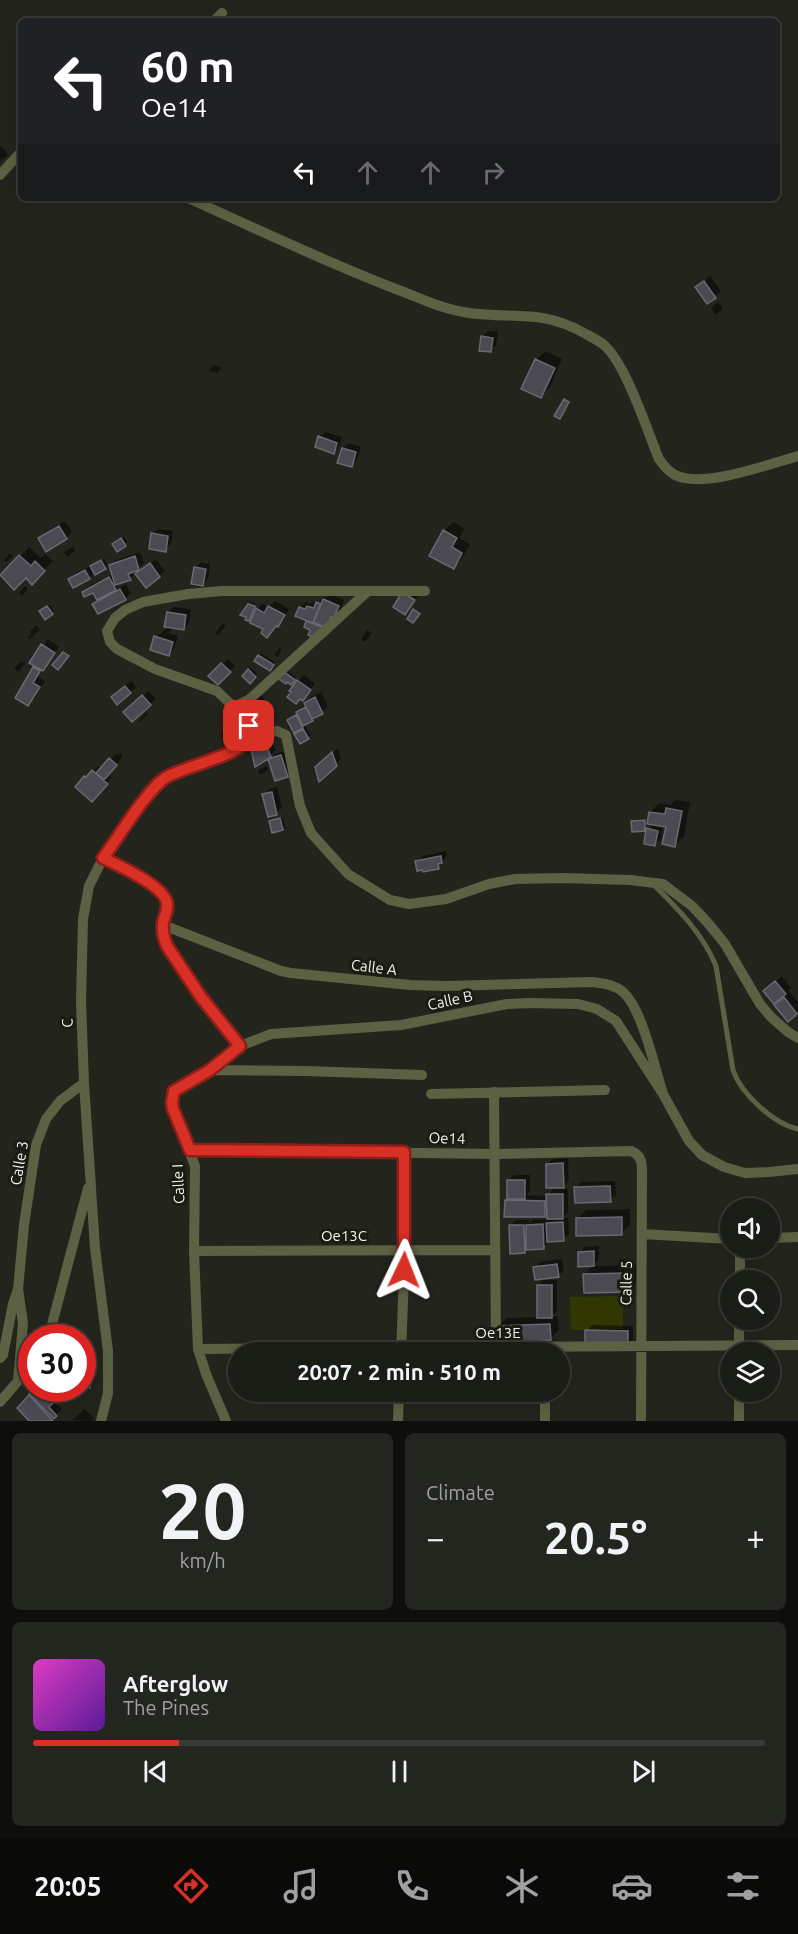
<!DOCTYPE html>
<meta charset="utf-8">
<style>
:root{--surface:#1a1c16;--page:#23251f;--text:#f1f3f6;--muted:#9fa1a1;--line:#383a35;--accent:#d93025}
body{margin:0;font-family:Ubuntu,sans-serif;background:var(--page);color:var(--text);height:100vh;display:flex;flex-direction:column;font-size:22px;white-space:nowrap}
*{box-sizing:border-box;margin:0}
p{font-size:20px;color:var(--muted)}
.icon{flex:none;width:33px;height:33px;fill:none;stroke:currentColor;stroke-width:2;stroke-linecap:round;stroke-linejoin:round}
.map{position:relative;height:1421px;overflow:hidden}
.drawer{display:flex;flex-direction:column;gap:12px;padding:12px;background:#0e0f0c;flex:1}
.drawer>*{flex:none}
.guide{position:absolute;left:18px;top:18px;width:762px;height:183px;border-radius:9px;box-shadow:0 3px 15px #0003,0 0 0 2px var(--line);background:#202124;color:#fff;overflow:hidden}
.controls{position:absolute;left:720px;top:1198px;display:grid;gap:12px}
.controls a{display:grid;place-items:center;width:60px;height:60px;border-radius:50%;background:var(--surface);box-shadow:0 3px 15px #0003,0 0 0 2px var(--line);font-size:30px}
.speed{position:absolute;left:18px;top:1324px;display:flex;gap:12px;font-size:30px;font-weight:700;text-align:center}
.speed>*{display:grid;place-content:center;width:78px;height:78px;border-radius:50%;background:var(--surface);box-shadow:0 3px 15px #0003,0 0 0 2px var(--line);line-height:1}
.speed .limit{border:9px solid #d22;background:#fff;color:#111}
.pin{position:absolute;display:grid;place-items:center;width:51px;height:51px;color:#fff;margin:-26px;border-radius:12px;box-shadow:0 3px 9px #0006}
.me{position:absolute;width:66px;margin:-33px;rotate:2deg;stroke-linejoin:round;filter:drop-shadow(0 0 4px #0008)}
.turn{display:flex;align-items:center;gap:21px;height:126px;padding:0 24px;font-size:27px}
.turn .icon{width:78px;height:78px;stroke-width:2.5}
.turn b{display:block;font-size:42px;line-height:51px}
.lanes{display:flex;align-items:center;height:57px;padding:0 24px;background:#0003;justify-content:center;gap:30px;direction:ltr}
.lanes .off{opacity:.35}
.big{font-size:45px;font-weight:700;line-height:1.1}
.drawer .card{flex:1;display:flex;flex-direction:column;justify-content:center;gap:9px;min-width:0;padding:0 21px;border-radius:9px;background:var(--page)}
.drawer .dial{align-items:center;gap:0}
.dial b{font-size:78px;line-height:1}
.song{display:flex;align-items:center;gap:18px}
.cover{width:72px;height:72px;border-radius:9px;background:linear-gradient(135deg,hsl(310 70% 55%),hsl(270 70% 35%))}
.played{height:6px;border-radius:3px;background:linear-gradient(90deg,var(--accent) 20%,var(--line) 20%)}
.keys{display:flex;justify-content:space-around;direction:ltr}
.heat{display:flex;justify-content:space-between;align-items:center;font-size:33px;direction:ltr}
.drawer .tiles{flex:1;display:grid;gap:12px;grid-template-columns:1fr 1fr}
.card:last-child{grid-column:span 2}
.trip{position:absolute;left:228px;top:1342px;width:342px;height:60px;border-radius:30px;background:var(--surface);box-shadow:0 3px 15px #0003,0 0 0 2px var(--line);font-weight:700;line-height:60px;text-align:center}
.tab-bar{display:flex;height:96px;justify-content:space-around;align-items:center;background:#0a0b09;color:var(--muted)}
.tab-bar .icon{width:42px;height:42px}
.tab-bar .selected{color:var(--accent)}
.tab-bar b{font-size:27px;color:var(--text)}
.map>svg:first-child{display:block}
.green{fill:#313702}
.shadow{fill:#0007}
.building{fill:#4b4a53;stroke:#6a6972;stroke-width:1.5}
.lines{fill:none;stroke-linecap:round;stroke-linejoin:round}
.lane{stroke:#5c6143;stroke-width:5}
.street{stroke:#5c6143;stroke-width:10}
.route-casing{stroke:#8d1f18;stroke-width:15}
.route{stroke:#d93025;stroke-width:10}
.labels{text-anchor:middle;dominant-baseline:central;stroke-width:6;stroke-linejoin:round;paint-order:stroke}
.street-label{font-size:15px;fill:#f3f4ef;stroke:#1a1c13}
</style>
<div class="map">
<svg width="798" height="1421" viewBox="0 0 798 1421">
<rect width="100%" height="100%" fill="#23251d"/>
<path class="green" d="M623 1296V1329L571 1330 570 1297Z"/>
<path class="shadow" d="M2 146 8 155 0 162V147Z
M710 276 721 291 707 302 697 287Z
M718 302 723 309 715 315 711 308Z
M488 331 498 332 496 345 491 350 482 337Z
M545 351 562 359 550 387 541 396 536 360Z
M213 365 221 367 218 373 209 371Z
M325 432 342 437 339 446 333 452 320 437Z
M349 443 361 447 357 460 351 465 343 448Z
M65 521 72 532 66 538 46 550 40 539 45 533Z
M453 522 465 529 459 538 470 544 462 559 453 568 444 531Z
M158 529 173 531 171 544 165 550 152 534Z
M124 537 127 542 117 550 116 542Z
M29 547 41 558 45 554 53 561 32 582 26 577 1 576Z
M73 547 75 551 67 557 64 552Z
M140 552 144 563 134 570 135 573 130 579 120 583 112 591 126 584 131 593 125 598 98 612 94 604 99 600 94 591 83 592 89 586 113 574 110 566 116 560Z
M10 553 13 556 6 562 4 560Z
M104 559 108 566 105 568 95 572 89 578 70 579 76 573Z
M156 559 165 571 146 586 143 569Z
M201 562 210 564 208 579 203 584 195 568Z
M25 586 28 589 22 596 19 593Z
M404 592 420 594 405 613Z
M330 594 344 600 340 611 318 634 307 622 309 620 297 615 300 607 306 602 311 604 314 601 318 603 323 597 326 598Z
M275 601 289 609 284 620 278 626 265 629 256 613 249 620V605L252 602 256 604 252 614 262 604 269 607Z
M50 605 54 611 52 613 44 609Z
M174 607 191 609 189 623 183 629 168 612Z
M223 623 226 626 218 635 215 633Z
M36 625 40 629 30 639 28 637 32 633 30 632Z
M169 627 172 629 168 633 178 636 174 649 168 654 156 637Z
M367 630 372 633 365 642 361 639Z
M48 639 59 647 37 676 45 681 34 699 28 704 34 668 37 666 32 662Z
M279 648 282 649 278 657 274 655Z
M261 653 275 662 272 667 256 660Z
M228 659 235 666 218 683 210 676Z
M21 661 25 663 18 672 14 669Z
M251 668 257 674 250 682 244 676Z
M285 669 296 677 291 683 288 680 286 682Z
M304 675 315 684 303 699 298 681Z
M132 681 136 687 118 703V691Z
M149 691 156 699 150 704 131 706Z
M321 692 328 707 304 724 311 736 301 742 289 720 298 714 297 712 307 705 306 703 311 697Z
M259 693 265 699 258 707 252 701Z
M147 712 148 714 139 722 138 721Z
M231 730 232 735 223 740 221 735Z
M270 734 275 750 270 756 258 743Z
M338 748 341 759 336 765 322 762Z
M286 751 292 770 287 775 270 760 275 754Z
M120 753 122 755 121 759 108 774 112 777 98 795 77 787 91 771 92 772 99 766 102 769 116 754 118 755Z
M267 766 268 770 260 775 258 770Z
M277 787 282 808 276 813 264 795 269 789Z
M676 800 690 802 684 837 675 845 667 826 663 825 661 839 655 844 648 829 653 824 650 812 659 803 670 805Z
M283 817 285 826 283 828 271 822Z
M635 819H646L647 827 645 829 633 822Z
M446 851 447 856 438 867 417 861 423 856Z
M782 976 791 988 788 990 798 1002V1011L788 1020 765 991Z
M568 1158 569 1181 560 1189H568V1212L563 1218 568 1217 569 1234 563 1239 549 1240 543 1248H528L524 1252 510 1226 516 1220H529V1224L533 1220 548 1219V1212L544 1216 506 1201 509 1198 508 1181 514 1175H530V1192L526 1195 547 1196 556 1186 547 1164 553 1159Z
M615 1181 616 1195 610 1201 576 1188 581 1182Z
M630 1209V1225L621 1233 578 1218 586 1210Z
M599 1246V1259L594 1265 579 1253 585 1247Z
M562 1259 564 1270 558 1276 535 1268 540 1262Z
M636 1265V1282L627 1290 585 1274 593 1266Z
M544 1280H557V1311L551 1316H558L559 1330 550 1339 498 1326 507 1318 538 1317V1286Z
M592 1325 633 1326V1339L627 1345 587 1331Z
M91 1354H98L95 1381 89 1387 82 1386V1361H86Z
M34 1389H57L61 1393 53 1401 62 1409 57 1414 59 1416 54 1421H31L19 1408 32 1395Z
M85 1409 94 1418 91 1421 72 1420Z"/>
<path class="building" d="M704 281 716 298 707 304 695 287Z
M481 336 493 338 491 352 479 351Z
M535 359 555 368 541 398 521 389Z
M564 399 569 402 560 419 554 416Z
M318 436 337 443 334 454 315 447Z
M342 448 356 452 352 467 337 463Z
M59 526 67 539 46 552 38 538Z
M443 530 457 538 452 547 462 553 454 569 429 556Z
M151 533 168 536 166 552 149 549Z
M121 538 126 546 117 552 112 544Z
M19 555 31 566 35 561 45 571 32 585 26 578 14 590 0 575Z
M135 556 139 570 128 574 131 580 115 585 109 565Z
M101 560 106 569 95 575 90 566Z
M150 563 160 577 146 588 135 574Z
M194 567 206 569 203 586 191 584Z
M85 570 90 579 73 588 68 579Z
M109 577 116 590 97 600 93 593 84 597 82 592Z
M120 589 126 600 98 614 92 604Z
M402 592 415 600 405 615 393 607Z
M323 599 339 606 334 618 331 617 327 628 313 622Z
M316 602 321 604 313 623 295 616 299 607 305 609 307 606 314 608Z
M248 604 255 606 249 621 245 620 246 617 240 615Z
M47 606 53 614 45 620 39 611Z
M268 606 285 615 278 627 276 626 267 638 261 633 263 629 250 623 256 608 264 613Z
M413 609 420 614 413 623 407 619Z
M167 612 186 615 184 630 164 627Z
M306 621 322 627 316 638 308 635 310 630 304 627Z
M154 636 173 642 169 656 150 650Z
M41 644 55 653 43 671 29 663Z
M63 652 69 656 58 670 52 665Z
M258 655 274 665 270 671 254 661Z
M221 663 231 672 218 685 208 676Z
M33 667 40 671 33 683 40 687 28 706 15 698Z
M248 669 256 677 250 684 242 676Z
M282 670 295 680 291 685 287 682 286 684 276 677Z
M297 680 311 690 303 701 300 699 296 704 287 697 291 692 289 691Z
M125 686 131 693 117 705 111 697Z
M142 695 151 705 132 722 123 712Z
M315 697 323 714 312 719 304 703Z
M306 707 313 721 303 726 296 712Z
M296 715 303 728 294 733 287 720Z
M303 729 309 739 300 744 294 734Z
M264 738 271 757 255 767 251 749Z
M332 752 337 766 319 782 315 767Z
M281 755 288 777 275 781 268 759Z
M109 758 117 765 104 780 96 773Z
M92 770 108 784 92 802 75 787 84 776 86 777Z
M272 792 277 815 268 817 262 794Z
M666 808 682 811 675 847 662 844 666 827 647 824 649 812 665 814Z
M280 818 283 830 272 833 269 821Z
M645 820V831L632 832 631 821Z
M646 828 658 831 655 846 644 844Z
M441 856 442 863 438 864 439 869 423 872 422 870 417 871 415 861Z
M775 981 786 994 774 1004 763 991Z
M784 997 797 1014 788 1022 774 1005Z
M563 1163 564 1188H546V1164Z
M507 1180H525V1199H507Z
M610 1186 611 1202 575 1203 574 1187Z
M546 1194H563V1219H547Z
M505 1200 545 1201V1217H504Z
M622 1217V1235L576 1236V1218Z
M563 1222 564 1241 547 1242 546 1223Z
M543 1224 544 1249 526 1250V1225Z
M509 1225H524L525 1253 510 1254Z
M594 1251V1266L578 1267V1252Z
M557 1264 559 1277 535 1280 533 1267Z
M627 1273 628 1292 584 1293 583 1274Z
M537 1285H552V1318H537Z
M550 1324 551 1340 497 1342V1326Z
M585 1330 628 1331V1347L585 1346Z
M84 1359 94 1360 90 1388 82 1387V1366Z
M32 1389H47L57 1399 49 1407 57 1416 54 1419 29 1394Z
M29 1395 53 1421H29L17 1408Z"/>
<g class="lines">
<path class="lane" d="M654 885C678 909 703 934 716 966L733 1070C741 1094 774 1124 798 1129"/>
<path class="street" d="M214 21 222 13
M0 175 21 152
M188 198C257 229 325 262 396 289 420 298 444 310 469 313 514 319 542 309 584 333 591 337 598 340 604 345 626 364 647 430 659 459 663 465 668 471 675 475 704 489 768 464 798 456
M234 707 250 699 368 591
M250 735 277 731 286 735 300 806 311 833 348 874 390 900 409 904 446 899 489 884 515 879 562 878 630 880 663 884 692 906 708 923 725 944 760 1004 771 1017 788 1032 798 1038
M103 858C119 866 161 885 167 901 169 908 165 918 163 925
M240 1046 201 997 174 957 164 938 163 925 281 971 291 973 410 985 446 986 592 982C603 983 615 985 623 992 642 1008 655 1069 663 1094
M210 1070 240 1046 271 1034 401 1025 507 1004 529 1003 578 1004 597 1009 616 1021 663 1094 689 1141 702 1155 724 1167 745 1173 769 1172 798 1169
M494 1092 496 1347
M431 1094 605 1090
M190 1150 495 1154 631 1151C641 1155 642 1162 642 1172L641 1421
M642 1234 730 1239
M770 1238 798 1237
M194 1251 495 1250
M740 1281V1248
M46 1338 51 1328 88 1188
M198 1349 798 1345
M401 1353 405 1249 404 1152
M739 1353V1320
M0 1358 3 1355 13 1304 18 1289
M18 1381 32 1363
M0 1402 18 1381 23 1323 18 1289 24 1225 36 1145 46 1119 60 1101 84 1083
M101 1421 108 1393V1351L95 1248 84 1083 81 1002 83 919 89 886 103 858 155 787C164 779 172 773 183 769 203 761 241 756 250 735L247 720 217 691 155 669 117 649 110 642 107 631 115 618 125 610 143 602 188 594 222 591H425
M226 1421 206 1374 198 1349 194 1251 195 1166 173 1109 172 1102 174 1091 210 1070 306 1071 422 1075
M398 1421 399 1392
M545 1421V1392
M739 1421V1392"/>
</g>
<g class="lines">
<g class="route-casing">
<path id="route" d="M249 726C249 729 251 732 250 735 248 754 181 767 165 778 147 790 118 838 103 858 118 865 166 887 167 904 168 911 164 917 163 923 162 931 164 939 167 946L201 997 240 1046 210 1070 174 1091 172 1102 173 1109 190 1150 404 1152V1270"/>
</g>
<use href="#route" class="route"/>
</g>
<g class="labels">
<g class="street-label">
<text transform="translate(374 967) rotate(7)">Calle A</text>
<text transform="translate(450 1000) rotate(-12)">Calle B</text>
<text transform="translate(67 1023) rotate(-92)">C</text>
<text transform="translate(447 1138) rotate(2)">Oe14</text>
<text transform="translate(19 1163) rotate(-80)">Calle 3</text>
<text transform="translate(178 1184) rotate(-93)">Calle I</text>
<text x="344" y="1235">Oe13C</text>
<text transform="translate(626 1283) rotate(-89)">Calle 5</text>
<text x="498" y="1332">Oe13E</text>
</g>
</g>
</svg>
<div class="controls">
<a><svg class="icon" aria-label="sound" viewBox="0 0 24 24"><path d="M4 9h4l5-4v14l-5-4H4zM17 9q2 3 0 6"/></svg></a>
<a><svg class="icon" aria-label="search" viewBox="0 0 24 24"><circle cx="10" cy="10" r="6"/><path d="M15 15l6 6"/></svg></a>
<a><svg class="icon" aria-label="layers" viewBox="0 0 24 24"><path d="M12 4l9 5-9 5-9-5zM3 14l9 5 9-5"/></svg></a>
</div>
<div class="speed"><div class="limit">30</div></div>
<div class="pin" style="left:249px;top:726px;background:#d93025"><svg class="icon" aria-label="arrive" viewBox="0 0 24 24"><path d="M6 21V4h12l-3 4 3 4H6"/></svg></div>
<svg class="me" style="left:404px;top:1270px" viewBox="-20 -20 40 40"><path d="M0-17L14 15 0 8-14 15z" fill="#d93025" stroke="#fff" stroke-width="4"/></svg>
<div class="trip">20:07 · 2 min · 510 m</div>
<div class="guide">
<div class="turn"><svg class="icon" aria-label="left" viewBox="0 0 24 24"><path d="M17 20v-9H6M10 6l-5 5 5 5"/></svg><div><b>60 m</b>Oe14</div></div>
<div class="lanes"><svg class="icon" aria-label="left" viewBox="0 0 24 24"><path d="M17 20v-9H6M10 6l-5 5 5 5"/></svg><svg class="icon off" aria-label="ahead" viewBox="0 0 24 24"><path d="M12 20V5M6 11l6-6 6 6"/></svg><svg class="icon off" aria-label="ahead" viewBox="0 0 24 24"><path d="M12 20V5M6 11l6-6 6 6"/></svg><svg class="icon off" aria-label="right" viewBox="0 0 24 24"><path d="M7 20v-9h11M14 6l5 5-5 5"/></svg></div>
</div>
</div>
<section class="drawer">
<div class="tiles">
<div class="card dial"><b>20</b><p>km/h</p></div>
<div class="card"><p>Climate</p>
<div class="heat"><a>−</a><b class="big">20.5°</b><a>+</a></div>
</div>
<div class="card">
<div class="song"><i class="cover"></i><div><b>Afterglow</b><p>The Pines</p></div></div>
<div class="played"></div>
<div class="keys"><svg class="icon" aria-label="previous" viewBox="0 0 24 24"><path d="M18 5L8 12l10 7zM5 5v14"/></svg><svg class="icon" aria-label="pause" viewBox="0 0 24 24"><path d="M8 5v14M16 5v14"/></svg><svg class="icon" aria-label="next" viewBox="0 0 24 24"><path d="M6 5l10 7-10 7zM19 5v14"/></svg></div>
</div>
</div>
</section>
<nav class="tab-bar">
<b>20:05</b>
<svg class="icon selected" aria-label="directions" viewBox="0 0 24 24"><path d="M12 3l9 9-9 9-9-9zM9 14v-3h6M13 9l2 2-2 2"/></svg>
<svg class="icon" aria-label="music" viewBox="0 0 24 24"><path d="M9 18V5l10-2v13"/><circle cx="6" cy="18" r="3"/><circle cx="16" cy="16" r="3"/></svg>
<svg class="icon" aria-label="phone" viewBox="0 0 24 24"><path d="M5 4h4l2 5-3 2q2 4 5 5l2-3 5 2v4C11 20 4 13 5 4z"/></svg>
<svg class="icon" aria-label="climate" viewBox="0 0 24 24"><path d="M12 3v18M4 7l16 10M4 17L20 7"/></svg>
<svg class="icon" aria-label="car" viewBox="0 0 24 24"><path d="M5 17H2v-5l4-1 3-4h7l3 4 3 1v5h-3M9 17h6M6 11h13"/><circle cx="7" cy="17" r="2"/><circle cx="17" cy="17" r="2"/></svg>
<svg class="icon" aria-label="filters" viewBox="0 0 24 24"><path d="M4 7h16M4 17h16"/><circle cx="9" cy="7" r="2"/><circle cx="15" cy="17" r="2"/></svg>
</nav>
